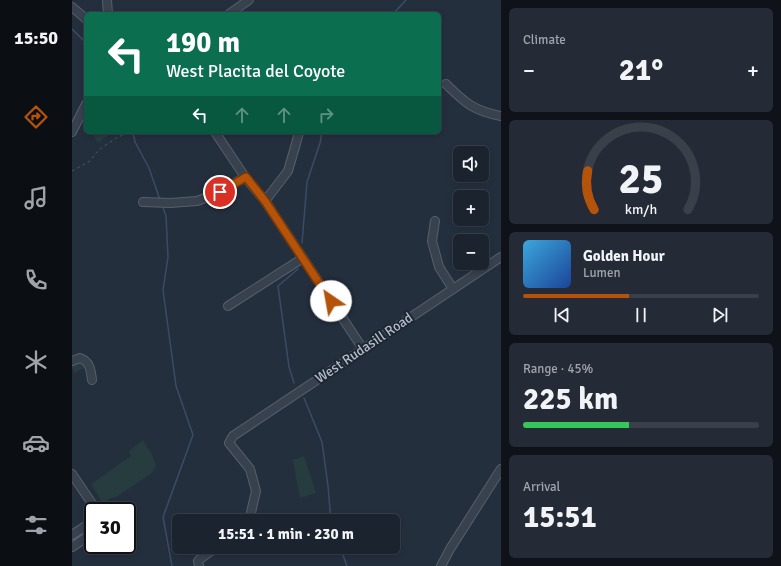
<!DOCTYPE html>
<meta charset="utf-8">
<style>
:root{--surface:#1b232e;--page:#242b36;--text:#f1f3f6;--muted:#a0a4aa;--line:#39404a;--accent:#b45309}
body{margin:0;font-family:Signika,sans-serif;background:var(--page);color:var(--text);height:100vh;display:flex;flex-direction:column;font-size:15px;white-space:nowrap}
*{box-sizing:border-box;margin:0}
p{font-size:13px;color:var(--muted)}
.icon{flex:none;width:22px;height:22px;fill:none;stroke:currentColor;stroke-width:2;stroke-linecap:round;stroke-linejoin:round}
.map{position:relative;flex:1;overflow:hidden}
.side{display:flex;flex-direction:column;gap:8px;padding:8px;background:#0f1319;width:280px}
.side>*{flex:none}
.banner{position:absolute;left:12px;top:12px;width:357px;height:122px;border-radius:6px;box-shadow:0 2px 6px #0003,0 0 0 1px var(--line);background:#0b6e4f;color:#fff;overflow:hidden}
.buttons{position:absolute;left:381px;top:146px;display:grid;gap:8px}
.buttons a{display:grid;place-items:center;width:36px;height:36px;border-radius:6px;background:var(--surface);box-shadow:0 2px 6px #0003,0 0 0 1px var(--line);font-size:20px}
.speed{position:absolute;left:12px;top:502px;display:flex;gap:8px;font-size:20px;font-weight:700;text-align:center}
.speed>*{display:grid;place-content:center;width:52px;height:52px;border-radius:50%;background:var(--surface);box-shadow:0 2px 6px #0003,0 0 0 1px var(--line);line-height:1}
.speed .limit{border:2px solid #111;border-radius:6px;background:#fff;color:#111}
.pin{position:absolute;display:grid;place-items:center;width:34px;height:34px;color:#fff;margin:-17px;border:2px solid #fff;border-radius:50%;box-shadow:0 1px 4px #0007}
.me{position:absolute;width:44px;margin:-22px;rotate:327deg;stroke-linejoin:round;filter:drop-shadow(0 0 3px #0008)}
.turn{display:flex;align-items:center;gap:14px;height:84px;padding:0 16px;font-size:18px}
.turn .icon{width:52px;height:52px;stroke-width:2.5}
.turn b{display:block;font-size:28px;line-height:34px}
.lanes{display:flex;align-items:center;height:38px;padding:0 16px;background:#0003;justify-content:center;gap:20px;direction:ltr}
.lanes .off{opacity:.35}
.big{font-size:30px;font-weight:700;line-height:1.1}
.side .card{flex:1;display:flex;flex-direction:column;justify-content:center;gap:6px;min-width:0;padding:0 14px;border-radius:6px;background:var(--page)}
.side .dial{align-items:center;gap:0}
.dial svg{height:104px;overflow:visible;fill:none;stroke:var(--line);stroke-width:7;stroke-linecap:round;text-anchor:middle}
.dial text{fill:var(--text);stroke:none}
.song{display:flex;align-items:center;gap:12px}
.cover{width:48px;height:48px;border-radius:6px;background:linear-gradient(135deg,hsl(200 70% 55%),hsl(220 70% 35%))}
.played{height:4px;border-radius:2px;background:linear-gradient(90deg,var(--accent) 45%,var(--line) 45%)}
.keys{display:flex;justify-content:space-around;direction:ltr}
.heat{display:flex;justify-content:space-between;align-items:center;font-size:22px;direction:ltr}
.charge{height:6px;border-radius:3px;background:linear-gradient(90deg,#34c759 45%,var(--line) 0)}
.trip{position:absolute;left:100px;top:514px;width:228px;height:40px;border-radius:6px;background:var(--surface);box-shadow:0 2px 6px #0003,0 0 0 1px var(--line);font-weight:700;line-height:40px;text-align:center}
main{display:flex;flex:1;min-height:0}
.tab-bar{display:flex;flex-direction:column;width:72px;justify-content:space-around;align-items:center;background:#0b0e12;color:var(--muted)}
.tab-bar .icon{width:28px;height:28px}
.tab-bar .on{color:var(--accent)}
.tab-bar b{font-size:18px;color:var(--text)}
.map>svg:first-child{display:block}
.pitch{fill:#263c3f}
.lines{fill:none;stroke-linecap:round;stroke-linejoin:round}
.stream{stroke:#394c67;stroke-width:1.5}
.minor-casing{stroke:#565f6c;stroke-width:10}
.path{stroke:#44595c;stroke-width:1;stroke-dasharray:3 3;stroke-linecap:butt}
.minor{stroke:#38414e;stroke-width:8}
.route-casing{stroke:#753606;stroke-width:10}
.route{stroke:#b45309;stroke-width:7}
.labels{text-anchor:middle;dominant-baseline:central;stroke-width:4;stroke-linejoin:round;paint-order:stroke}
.street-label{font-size:14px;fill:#b4bcc9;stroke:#1d2633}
</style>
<main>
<nav class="tab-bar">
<b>15:50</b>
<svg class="icon on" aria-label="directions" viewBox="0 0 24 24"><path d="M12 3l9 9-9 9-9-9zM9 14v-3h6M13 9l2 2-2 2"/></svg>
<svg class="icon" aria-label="music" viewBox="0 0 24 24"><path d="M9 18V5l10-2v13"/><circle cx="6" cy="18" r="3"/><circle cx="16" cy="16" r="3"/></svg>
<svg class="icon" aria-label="phone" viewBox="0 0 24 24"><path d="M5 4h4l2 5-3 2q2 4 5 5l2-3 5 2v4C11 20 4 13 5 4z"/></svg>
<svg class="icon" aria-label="climate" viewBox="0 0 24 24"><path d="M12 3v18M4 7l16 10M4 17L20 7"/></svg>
<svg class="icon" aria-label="car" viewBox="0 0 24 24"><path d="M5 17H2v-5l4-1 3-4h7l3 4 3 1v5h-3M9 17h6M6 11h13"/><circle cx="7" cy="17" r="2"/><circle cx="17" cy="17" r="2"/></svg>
<svg class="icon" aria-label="filters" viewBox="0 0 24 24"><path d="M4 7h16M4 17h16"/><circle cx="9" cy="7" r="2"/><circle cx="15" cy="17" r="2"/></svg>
</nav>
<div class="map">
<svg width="429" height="566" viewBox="0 0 429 566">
<rect width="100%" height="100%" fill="#242f3e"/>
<path class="pitch" d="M20 132H41L26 143 19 133Z
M6 362 9 363 12 367 3 373 0 368V366Z
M71 440 80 455 84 465 80 473 44 497 39 498 31 504 19 484 59 456 57 451Z
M232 456 244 493 228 498 221 460Z"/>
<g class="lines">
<path class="stream" d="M321 14 334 0
M0 29 14 43
M61 132 63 142 77 168 88 200
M90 205 94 216 96 257 91 290 104 386 121 435 91 517 100 566
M230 243 235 182 248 143 250 132
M222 383 217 367 206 286 226 269
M232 398 250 442 256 486 259 521
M268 547 275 566"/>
<g class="minor-casing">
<path id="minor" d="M35 0 36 14
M0 7 14 19
M157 14 177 0
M374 84C393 103 402 111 429 116
M0 132 14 104
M143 132 173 177 193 201 291 349
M193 201 216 171 225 140 227 132
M71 202 98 203 125 201 149 192 173 177
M363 221 360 241 367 267 381 289
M156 306 231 258
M0 361 8 358C18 361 19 371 20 380
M0 474 25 511
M177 521 184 491 178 469 157 443 161 436 429 257
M0 535 21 521
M0 547 21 533
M127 566 126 561 128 559 145 547
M369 566 378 549 429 469"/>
</g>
<path class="path" d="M0 171 18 161 24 153 32 146 46 137 59 132"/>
<use href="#minor" class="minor"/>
</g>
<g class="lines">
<g class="route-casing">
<path id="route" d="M148 192 174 177 193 201 259 301"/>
</g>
<use href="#route" class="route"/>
</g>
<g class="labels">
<g class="street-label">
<text transform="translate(292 348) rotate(-34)">West Rudasill Road</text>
</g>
</g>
</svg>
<div class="buttons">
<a><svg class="icon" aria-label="sound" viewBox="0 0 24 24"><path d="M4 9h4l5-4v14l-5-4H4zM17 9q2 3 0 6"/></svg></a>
<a>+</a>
<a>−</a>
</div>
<div class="speed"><div class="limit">30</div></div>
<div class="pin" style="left:148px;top:192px;background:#d93025"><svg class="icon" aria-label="arrive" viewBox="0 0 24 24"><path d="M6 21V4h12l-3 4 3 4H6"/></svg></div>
<svg class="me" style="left:259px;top:301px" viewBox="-20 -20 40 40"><circle r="19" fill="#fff"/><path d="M0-13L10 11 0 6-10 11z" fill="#b45309"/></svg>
<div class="trip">15:51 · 1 min · 230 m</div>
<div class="banner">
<div class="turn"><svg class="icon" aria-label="left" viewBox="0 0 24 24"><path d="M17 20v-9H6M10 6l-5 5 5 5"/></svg><div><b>190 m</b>West Placita del Coyote</div></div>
<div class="lanes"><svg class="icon" aria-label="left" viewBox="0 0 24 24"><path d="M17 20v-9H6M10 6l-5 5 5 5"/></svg><svg class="icon off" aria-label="ahead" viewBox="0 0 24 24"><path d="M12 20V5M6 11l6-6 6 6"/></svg><svg class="icon off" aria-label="ahead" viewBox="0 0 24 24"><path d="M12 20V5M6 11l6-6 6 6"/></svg><svg class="icon off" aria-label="right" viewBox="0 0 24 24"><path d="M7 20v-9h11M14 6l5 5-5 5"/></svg></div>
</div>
</div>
<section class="side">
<div class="card"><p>Climate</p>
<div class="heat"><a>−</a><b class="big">21°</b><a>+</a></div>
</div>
<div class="card dial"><svg viewBox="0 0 100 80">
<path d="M14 69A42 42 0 1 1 86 69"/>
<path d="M14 69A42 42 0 0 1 9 39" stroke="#b45309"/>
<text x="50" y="56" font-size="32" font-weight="700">25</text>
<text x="50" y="72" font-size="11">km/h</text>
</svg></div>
<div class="card">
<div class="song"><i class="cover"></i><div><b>Golden Hour</b><p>Lumen</p></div></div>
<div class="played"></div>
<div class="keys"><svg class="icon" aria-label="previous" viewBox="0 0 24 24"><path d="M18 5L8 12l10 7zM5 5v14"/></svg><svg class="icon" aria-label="pause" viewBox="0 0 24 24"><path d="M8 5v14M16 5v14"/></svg><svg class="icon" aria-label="next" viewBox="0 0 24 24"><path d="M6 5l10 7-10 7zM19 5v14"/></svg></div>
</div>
<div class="card"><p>Range · 45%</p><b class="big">225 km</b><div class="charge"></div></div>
<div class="card"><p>Arrival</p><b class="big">15:51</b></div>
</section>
</main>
